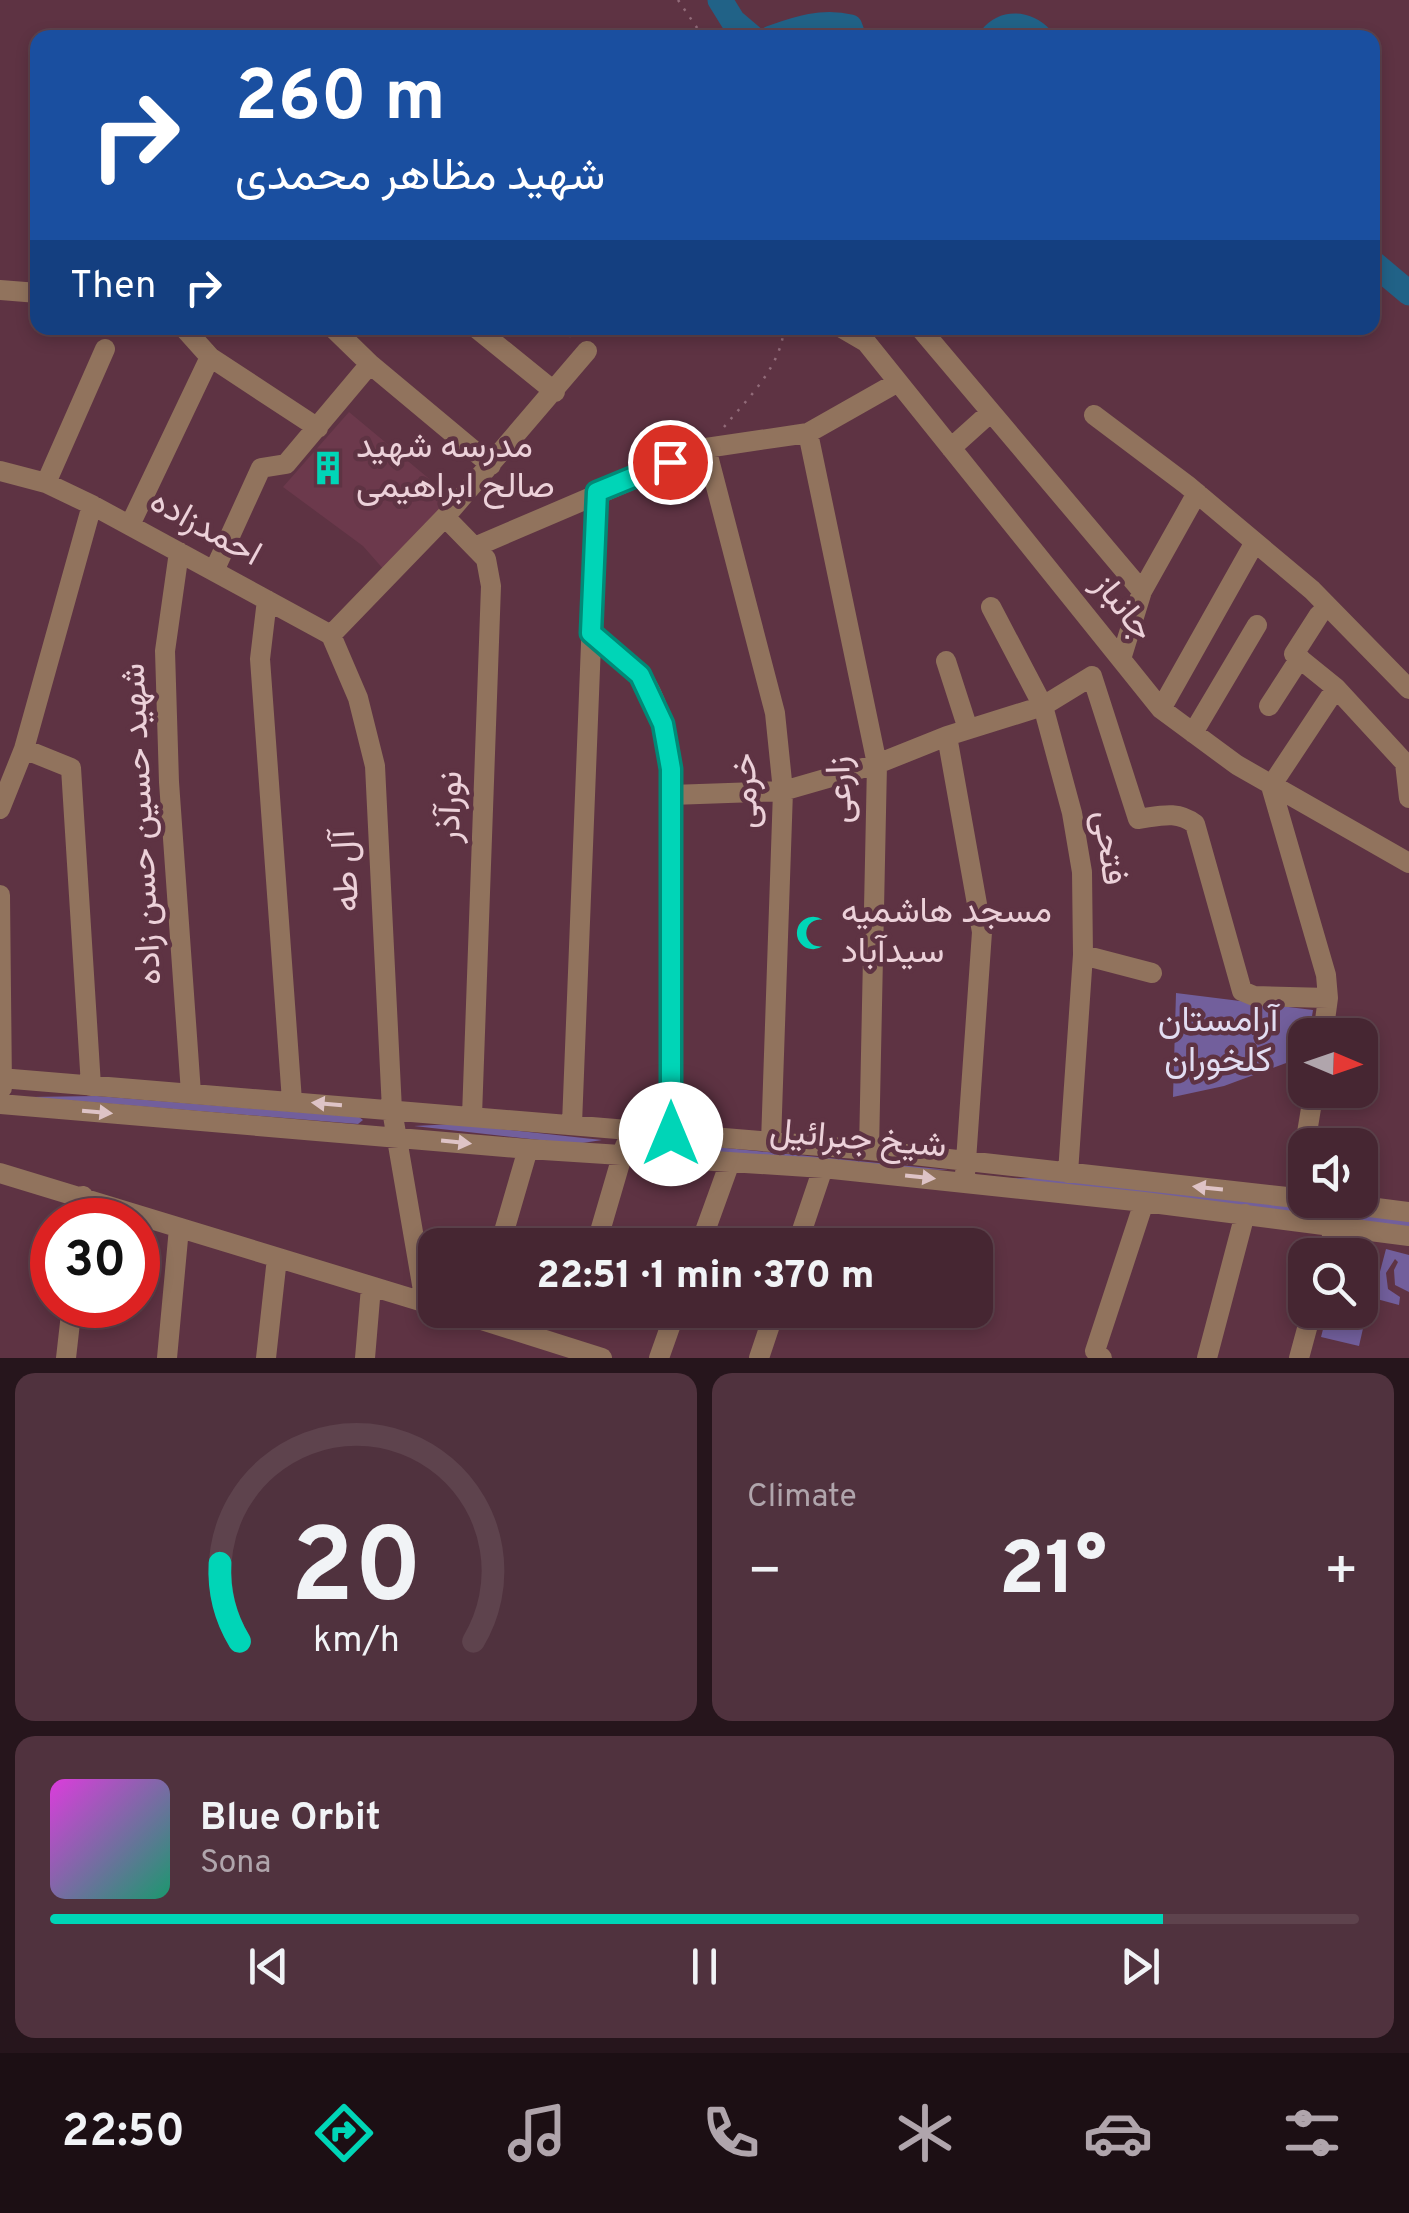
<!DOCTYPE html>
<meta charset="utf-8">
<style>
:root{--surface:#462632;--page:#50323e;--text:#f1f3f6;--muted:#b0a5ac;--line:#5e434d;--accent:#00d5b7}
body{margin:0;font-family:Overpass,Vazirmatn,sans-serif;background:var(--page);color:var(--text);height:100vh;display:flex;flex-direction:column;font-size:38px;white-space:nowrap}
*{box-sizing:border-box;margin:0}
p{font-size:32px;color:var(--muted)}
.icon{flex:none;width:55px;height:55px;fill:none;stroke:currentColor;stroke-width:2;stroke-linecap:round;stroke-linejoin:round}
.map{position:relative;height:1358px;overflow:hidden}
.details{display:flex;flex-direction:column;gap:15px;padding:15px;background:#26151c;flex:1}
.details>*{flex:none}
.hud{position:absolute;left:30px;top:30px;width:1350px;height:305px;border-radius:20px;box-shadow:0 5px 15px #0003,0 0 0 2px var(--line);background:#1a4fa0;color:#fff;overflow:hidden}
.needle{width:65px;rotate:92deg}
.controls{position:absolute;left:1288px;top:1018px;display:grid;gap:20px}
.controls a{display:grid;place-items:center;width:90px;height:90px;border-radius:20px;background:var(--surface);box-shadow:0 5px 15px #0003,0 0 0 2px var(--line);font-size:50px}
.speed{position:absolute;left:30px;top:1198px;display:flex;gap:20px;font-size:50px;font-weight:700;text-align:center}
.speed>*{display:grid;place-content:center;width:130px;height:130px;border-radius:50%;background:var(--surface);box-shadow:0 5px 15px #0003,0 0 0 2px var(--line);line-height:1}
.speed .limit{border:15px solid #d22;background:#fff;color:#111}
.pin{position:absolute;display:grid;place-items:center;width:85px;height:85px;color:#fff;margin:-42px;border:5px solid #fff;border-radius:50%;box-shadow:0 2px 10px #0007}
.me{position:absolute;width:110px;margin:-55px;rotate:0deg;stroke-linejoin:round;filter:drop-shadow(0 0 8px #0008)}
.turn{display:flex;align-items:center;gap:35px;height:210px;padding:0 40px;font-size:45px}
.turn .icon{width:130px;height:130px;stroke-width:2.5}
.turn b{display:block;font-size:70px;line-height:85px}
.then{display:flex;align-items:center;height:95px;padding:0 40px;background:#0003;gap:20px;font-size:38px}
.big{font-size:75px;font-weight:800;line-height:1.1}
.details .widget{flex:1;display:flex;flex-direction:column;justify-content:center;gap:15px;min-width:0;padding:0 35px;border-radius:20px;background:var(--page)}
.details .dial{align-items:center;gap:0}
.dial svg{height:260px;overflow:visible;fill:none;stroke:var(--line);stroke-width:7;stroke-linecap:round;text-anchor:middle}
.dial text{fill:var(--text);stroke:none}
.song{display:flex;align-items:center;gap:30px}
.cover{width:120px;height:120px;border-radius:15px;background:linear-gradient(135deg,hsl(300 70% 55%),hsl(160 70% 35%))}
.played{height:10px;border-radius:5px;background:linear-gradient(90deg,var(--accent) 85%,var(--line) 85%)}
.keys{display:flex;justify-content:space-around;direction:ltr}
.heat{display:flex;justify-content:space-between;align-items:center;font-size:55px;direction:ltr}
.details .tiles{flex:1;display:grid;gap:15px;grid-template-columns:1fr 1fr}
.widget:last-child{grid-column:span 2}
.trip{position:absolute;left:418px;top:1228px;width:575px;height:100px;border-radius:20px;background:var(--surface);box-shadow:0 5px 15px #0003,0 0 0 2px var(--line);font-weight:800;line-height:100px;text-align:center}
.tab-bar{display:flex;height:160px;justify-content:space-around;align-items:center;background:#1c0f14;color:var(--muted)}
.tab-bar .icon{width:70px;height:70px}
.tab-bar .active{color:var(--accent)}
.tab-bar b{font-size:45px;color:var(--text)}
.map>svg:first-child{display:block}
.built{fill:#6c394c}
.green{fill:#725f9c}
.lines{fill:none;stroke-linecap:round;stroke-linejoin:round}
.river{stroke:#216287;stroke-width:25}
.path{stroke:#916b79;stroke-width:2.5;stroke-dasharray:2.5 8;stroke-linecap:butt}
.minor{stroke:#91735d;stroke-width:20}
.oneway{fill:#dec3c6}
.route-casing{stroke:#008a77;stroke-width:25}
.route{stroke:#00d5b7;stroke-width:18}
.labels{text-anchor:middle;dominant-baseline:central;stroke-width:9;stroke-linejoin:round;paint-order:stroke}
.poi-label{font-size:35px;fill:#ecd1d9;stroke:#5e3343;text-anchor:start}
.street-label{font-size:35px;fill:#ecd1d9;stroke:#5e3343}
.park-label{font-size:35px;fill:#e2ddf1;stroke:#5e3343}
</style>
<div class="map">
<svg width="1409" height="1358" viewBox="0 0 1409 1358">
<rect width="100%" height="100%" fill="#5e3343"/>
<path class="built" d="M349 412 451 497 385 571 363 546 283 487Z"/>
<path class="green" d="M1176 993 1313 1010 1309 1035H1305V1056L1224 1086 1173 1097Z
M97 1096 359 1117 363 1120 358 1124 28 1097Z
M454 1124 602 1140 576 1144 414 1126Z
M656 1141 949 1170 876 1168 645 1149Z
M1036 1178 1409 1220V1228L982 1179Z
M1386 1249 1409 1255V1292L1395 1285 1394 1270 1398 1262 1395 1259 1386 1273 1388 1289 1400 1297 1399 1305 1373 1298Z
M1360 1295 1370 1298 1359 1346 1321 1337 1328 1310H1360Z"/>
<g class="lines">
<path class="river" d="M720 0 733 21 753 38
M771 38C797 29 822 20 850 27L854 38
M991 38C1005 21 1026 23 1041 38
M1372 262 1409 293"/>
<path class="path" d="M678 0 704 38
M561 328 575 340
M724 427C748 398 781 367 784 328"/>
<path class="minor" d="M0 290 38 293
M333 328 370 364 491 465
M476 328 555 392
M842 328 866 342 1161 709 1237 765 1409 863
M920 328 1142 591
M210 357 318 428
M1094 415 1187 485 1312 590 1409 689
M808 433 877 764 869 1150
M706 448 775 713 783 791 771 1142
M951 448 991 412
M0 471 46 483 92 505 331 635
M46 483 105 349
M445 517 486 559 491 586 472 1116
M130 525 210 357 184 328
M477 546 706 448 808 433 898 382
M179 552 165 651 169 782 191 1093
M214 571 261 468 286 464 370 364
M267 600 260 659 292 1101
M991 607 1043 706 1072 813 1082 872 1083 955 1068 1173
M1319 615 1294 654 1336 688 1405 763 1409 798
M591 633C607 647 628 660 641 676 661 702 665 738 671 769V1134
M331 635 358 698 375 766 392 1110 425 1302
M331 635 445 517 587 351
M1121 659 1142 591 1197 493
M946 661 968 729
M1269 706 1300 658
M1161 709 1255 542
M1193 733 1257 625
M947 736 982 932 965 1175
M24 749 71 768 91 1086
M671 795 783 791 877 764 947 736 1043 706 1092 676 1138 819C1160 816 1177 810 1195 824L1242 991 1254 996 1328 998
M0 809 24 749 92 505
M0 895 2 1088
M1083 955 1152 973
M1323 1035 1328 998 1326 975 1271 786 1336 688
M0 1078 869 1150 1305 1199
M0 1104 528 1149 823 1168 1144 1202 1409 1236
M572 1124 597 492
M1305 1145 1314 1090
M0 1173 433 1305
M1297 1198 1305 1146
M1314 1200 1409 1212
M80 1220 83 1196
M500 1245 528 1149
M596 1245 625 1146
M700 1245 730 1162
M797 1245 823 1168
M1327 1255 1335 1225
M450 1310 602 1358
M66 1358 72 1305
M167 1358 179 1228
M266 1358 277 1258
M365 1358 371 1287
M659 1358 676 1310
M759 1358 775 1310
M1102 1358 1095 1351 1144 1202
M1207 1358 1245 1214
M1299 1358 1312 1310"/>
</g>
<defs><path id="oneway-solid" d="M-6-.8H1V-3.2L6.5 0L1 3.2V.8H-6Z" transform="scale(2.5)"/></defs>
<g class="oneway">
<use href="#oneway-solid" transform="translate(327 1104) rotate(-175)"/>
<use href="#oneway-solid" transform="translate(97 1112) rotate(5)"/>
<use href="#oneway-solid" transform="translate(456 1142) rotate(6)"/>
<use href="#oneway-solid" transform="translate(920 1177) rotate(6)"/>
<use href="#oneway-solid" transform="translate(1208 1188) rotate(-174)"/>
</g>
<g class="lines">
<g class="route-casing">
<path id="route" d="M670 462 597 492 591 633 640 675 663 724 671 769V1134"/>
</g>
<use href="#route" class="route"/>
</g>
<defs>
<g id="building-bare" transform="scale(2.7)"><path d="M-4-6H4V6H1V3H-1V6H-4ZM-2.5-4.3h1.7v1.8h-1.7ZM.8-4.3h1.7v1.8H.8ZM-2.5-1h1.7V.8h-1.7ZM.8-1h1.7V.8H.8Z" fill="#00d5b7" stroke="#5e3343" stroke-width="2.5" paint-order="stroke"/></g>
<g id="mosque-bare" transform="scale(2.7)"><path d="M3.5-4.9A6 6 0 1 0 3.5 4.9A5 5 0 1 1 3.5-4.9Z" fill="#00d5b7" stroke="#5e3343" stroke-width="2.5" paint-order="stroke"/></g>
</defs>
<g fill-rule="evenodd">
<use href="#building-bare" x="328" y="468"/>
<use href="#mosque-bare" x="813" y="933"/>
</g>
<g class="labels">
<g class="poi-label">
<text x="356" y="448">مدرسه شهید<tspan x="356" dy="40">صالح ابراهیمی</tspan></text>
<text x="841" y="913">مسجد هاشمیه<tspan x="841" dy="40">سیدآباد</tspan></text>
</g>
<g class="street-label">
<text transform="translate(205 529) rotate(29)">احمدزاده</text>
<text transform="translate(1122 608) rotate(51)">جانباز</text>
<text transform="translate(841 790) rotate(-92)">زارعی</text>
<text transform="translate(747 791) rotate(-92)">خرمی</text>
<text transform="translate(451 807) rotate(-88)">نورآذر</text>
<text transform="translate(143 824) rotate(-93)">شهید حسین حسن زاده</text>
<text transform="translate(1108 848) rotate(82)">فتحی</text>
<text transform="translate(347 871) rotate(-93)">آل طه</text>
<text transform="translate(858 1140) rotate(5)">شیخ جبرائیل</text>
</g>
<g class="park-label">
<text x="1218" y="1022">آرامستان<tspan x="1218" dy="40">کلخوران</tspan></text>
</g>
</g>
</svg>
<div class="controls">
<a><svg class="needle" viewBox="-14 -14 28 28"><path d="M0-13l5 13h-10z" fill="#e53935"/><path d="M0 13l5-13h-10z" fill="#b0a5ac"/></svg></a>
<a><svg class="icon" aria-label="sound" viewBox="0 0 24 24"><path d="M4 9h4l5-4v14l-5-4H4zM17 9q2 3 0 6"/></svg></a>
<a><svg class="icon" aria-label="search" viewBox="0 0 24 24"><circle cx="10" cy="10" r="6"/><path d="M15 15l6 6"/></svg></a>
</div>
<div class="speed"><div class="limit">30</div></div>
<div class="pin" style="left:670px;top:462px;background:#d93025"><svg class="icon" aria-label="arrive" viewBox="0 0 24 24"><path d="M6 21V4h12l-3 4 3 4H6"/></svg></div>
<svg class="me" style="left:671px;top:1134px" viewBox="-20 -20 40 40"><circle r="19" fill="#fff"/><path d="M0-13L10 11 0 6-10 11z" fill="#00d5b7"/></svg>
<div class="trip">22:51 · 1 min · 370 m</div>
<div class="hud">
<div class="turn"><svg class="icon" aria-label="right" viewBox="0 0 24 24"><path d="M7 20v-9h11M14 6l5 5-5 5"/></svg><div><b>260 m</b>شهید مظاهر محمدی</div></div>
<div class="then">Then<svg class="icon" aria-label="right" viewBox="0 0 24 24"><path d="M7 20v-9h11M14 6l5 5-5 5"/></svg></div>
</div>
</div>
<section class="details">
<div class="tiles">
<div class="widget dial"><svg viewBox="0 0 100 80">
<path d="M14 69A42 42 0 1 1 86 69"/>
<path d="M14 69A42 42 0 0 1 8 45" stroke="#00d5b7"/>
<text x="50" y="56" font-size="32" font-weight="700">20</text>
<text x="50" y="72" font-size="11">km/h</text>
</svg></div>
<div class="widget"><p>Climate</p>
<div class="heat"><a>−</a><b class="big">21°</b><a>+</a></div>
</div>
<div class="widget">
<div class="song"><i class="cover"></i><div><b>Blue Orbit</b><p>Sona</p></div></div>
<div class="played"></div>
<div class="keys"><svg class="icon" aria-label="previous" viewBox="0 0 24 24"><path d="M18 5L8 12l10 7zM5 5v14"/></svg><svg class="icon" aria-label="pause" viewBox="0 0 24 24"><path d="M8 5v14M16 5v14"/></svg><svg class="icon" aria-label="next" viewBox="0 0 24 24"><path d="M6 5l10 7-10 7zM19 5v14"/></svg></div>
</div>
</div>
</section>
<nav class="tab-bar">
<b>22:50</b>
<svg class="icon active" aria-label="directions" viewBox="0 0 24 24"><path d="M12 3l9 9-9 9-9-9zM9 14v-3h6M13 9l2 2-2 2"/></svg>
<svg class="icon" aria-label="music" viewBox="0 0 24 24"><path d="M9 18V5l10-2v13"/><circle cx="6" cy="18" r="3"/><circle cx="16" cy="16" r="3"/></svg>
<svg class="icon" aria-label="phone" viewBox="0 0 24 24"><path d="M5 4h4l2 5-3 2q2 4 5 5l2-3 5 2v4C11 20 4 13 5 4z"/></svg>
<svg class="icon" aria-label="climate" viewBox="0 0 24 24"><path d="M12 3v18M4 7l16 10M4 17L20 7"/></svg>
<svg class="icon" aria-label="car" viewBox="0 0 24 24"><path d="M5 17H2v-5l4-1 3-4h7l3 4 3 1v5h-3M9 17h6M6 11h13"/><circle cx="7" cy="17" r="2"/><circle cx="17" cy="17" r="2"/></svg>
<svg class="icon" aria-label="filters" viewBox="0 0 24 24"><path d="M4 7h16M4 17h16"/><circle cx="9" cy="7" r="2"/><circle cx="15" cy="17" r="2"/></svg>
</nav>
